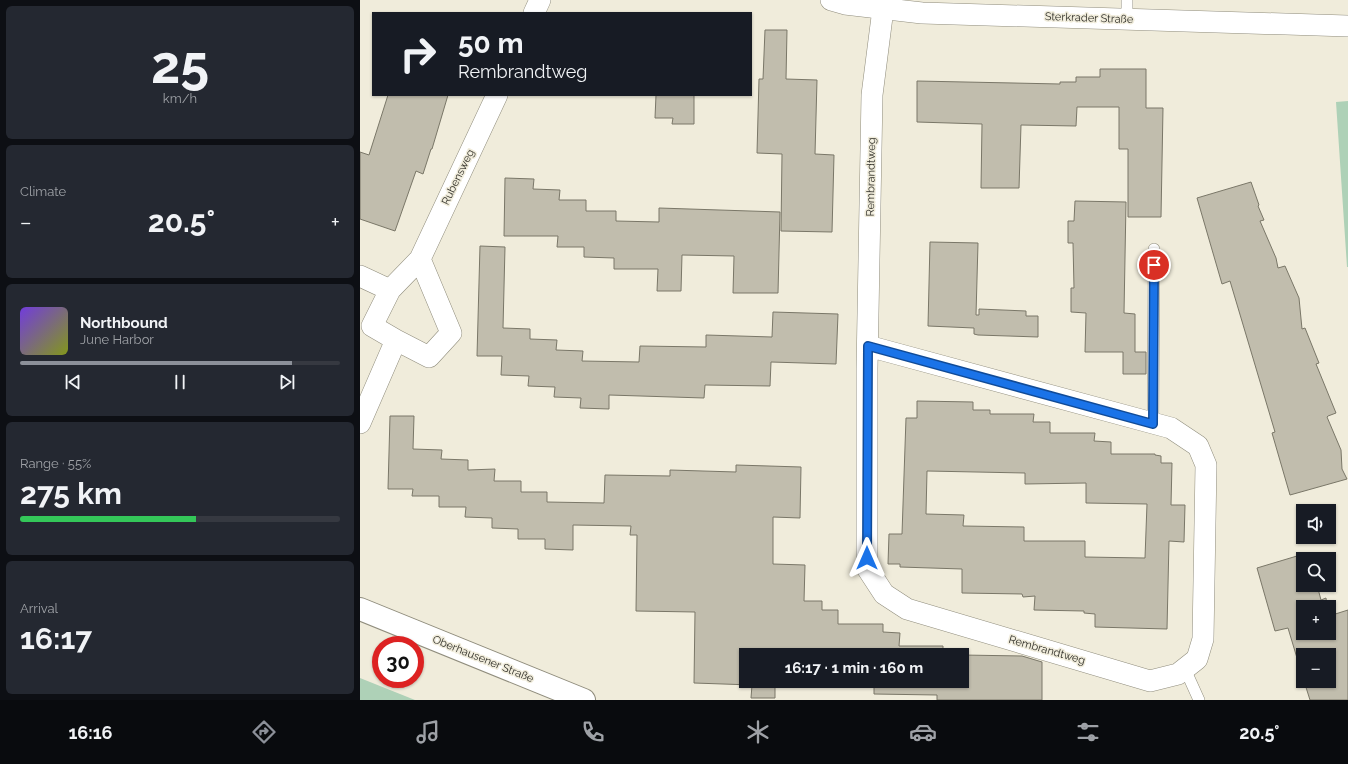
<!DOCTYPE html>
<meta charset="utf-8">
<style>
:root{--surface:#171b24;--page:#242831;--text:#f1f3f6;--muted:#9ea1a6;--line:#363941;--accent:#8c9099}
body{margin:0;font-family:Raleway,sans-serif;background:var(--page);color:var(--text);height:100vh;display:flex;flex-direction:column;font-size:15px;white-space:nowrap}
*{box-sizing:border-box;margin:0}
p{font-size:13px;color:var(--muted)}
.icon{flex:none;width:22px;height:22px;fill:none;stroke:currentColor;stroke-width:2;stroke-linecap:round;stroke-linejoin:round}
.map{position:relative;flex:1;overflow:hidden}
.details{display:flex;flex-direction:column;gap:6px;padding:6px;background:#0d0f14;width:360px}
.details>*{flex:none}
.hud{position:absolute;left:12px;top:12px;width:380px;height:84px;border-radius:0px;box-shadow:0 1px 3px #0004;background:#171b24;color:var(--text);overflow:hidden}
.fabs{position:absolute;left:936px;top:504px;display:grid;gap:8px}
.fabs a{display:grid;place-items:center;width:40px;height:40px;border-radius:0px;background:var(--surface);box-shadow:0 1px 3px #0004;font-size:20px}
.speed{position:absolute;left:12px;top:636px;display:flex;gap:8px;font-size:20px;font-weight:700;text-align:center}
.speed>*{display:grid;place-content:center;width:52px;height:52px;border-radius:50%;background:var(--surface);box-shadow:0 1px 3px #0004;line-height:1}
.speed .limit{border:6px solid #d22;background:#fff;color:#111}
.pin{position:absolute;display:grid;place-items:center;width:34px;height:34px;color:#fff;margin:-17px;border:2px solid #fff;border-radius:50%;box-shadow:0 1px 4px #0007}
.me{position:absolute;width:44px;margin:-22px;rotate:0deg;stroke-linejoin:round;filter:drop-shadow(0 0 3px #0008)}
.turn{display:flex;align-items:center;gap:14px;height:84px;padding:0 20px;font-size:18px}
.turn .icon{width:52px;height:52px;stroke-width:2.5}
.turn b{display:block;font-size:28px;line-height:34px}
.big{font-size:30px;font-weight:700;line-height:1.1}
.details .tile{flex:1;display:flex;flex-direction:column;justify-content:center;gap:6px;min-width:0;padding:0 14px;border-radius:6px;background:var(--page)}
.details .dial{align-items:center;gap:0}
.dial b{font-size:52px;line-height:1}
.song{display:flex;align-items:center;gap:12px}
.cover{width:48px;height:48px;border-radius:6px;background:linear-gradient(135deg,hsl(260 70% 55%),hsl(70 70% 35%))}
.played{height:4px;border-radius:2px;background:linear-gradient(90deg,var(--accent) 85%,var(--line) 85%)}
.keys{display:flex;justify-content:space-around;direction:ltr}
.heat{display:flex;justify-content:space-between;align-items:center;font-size:22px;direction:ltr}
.charge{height:6px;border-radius:3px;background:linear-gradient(90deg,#34c759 55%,var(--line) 0)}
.trip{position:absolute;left:379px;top:648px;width:230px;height:40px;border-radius:0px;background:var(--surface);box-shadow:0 1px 3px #0004;font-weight:700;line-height:40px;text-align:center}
.menu{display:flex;height:64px;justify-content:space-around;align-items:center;background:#090b0e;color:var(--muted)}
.menu .icon{width:28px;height:28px}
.menu .selected{color:var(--accent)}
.menu b{font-size:18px;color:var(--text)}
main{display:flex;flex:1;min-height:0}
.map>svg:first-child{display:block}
.green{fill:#aed1b7}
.building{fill:#c1bdad;stroke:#7a7768;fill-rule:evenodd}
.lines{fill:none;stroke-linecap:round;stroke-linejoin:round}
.service-casing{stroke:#908d7d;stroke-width:12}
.minor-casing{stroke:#908d7d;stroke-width:22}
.secondary-casing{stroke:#908d7d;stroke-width:24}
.service{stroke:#fff;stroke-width:11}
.minor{stroke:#fff;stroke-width:21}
.secondary{stroke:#fff;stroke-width:22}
.route-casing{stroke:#114b97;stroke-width:10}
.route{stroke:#1a73e8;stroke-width:7}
.labels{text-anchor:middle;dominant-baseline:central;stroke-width:3;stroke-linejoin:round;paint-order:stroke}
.street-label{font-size:11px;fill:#2e2d27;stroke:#f0ecdb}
</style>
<main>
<section class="details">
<div class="tile dial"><b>25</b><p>km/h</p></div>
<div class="tile"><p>Climate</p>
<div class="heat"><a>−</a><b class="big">20.5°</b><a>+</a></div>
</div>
<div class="tile">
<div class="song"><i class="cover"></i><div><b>Northbound</b><p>June Harbor</p></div></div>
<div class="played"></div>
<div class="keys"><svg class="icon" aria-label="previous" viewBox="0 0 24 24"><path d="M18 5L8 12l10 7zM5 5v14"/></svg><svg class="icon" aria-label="pause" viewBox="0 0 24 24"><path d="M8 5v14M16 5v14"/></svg><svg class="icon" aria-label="next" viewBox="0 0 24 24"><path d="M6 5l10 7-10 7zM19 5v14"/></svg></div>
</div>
<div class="tile"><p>Range · 55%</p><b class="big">275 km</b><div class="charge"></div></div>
<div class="tile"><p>Arrival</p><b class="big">16:17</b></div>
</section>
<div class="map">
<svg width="988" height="700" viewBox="0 0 988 700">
<rect width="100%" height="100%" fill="#f0ecdb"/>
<path class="green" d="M988 101V267H987L976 102Z
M0 678 55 700H0Z"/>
<path class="building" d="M405 30H427L426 79 457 80 455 154 474 155 472 232 421 231 422 154 397 153 399 79H403Z
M740 69H786V108H803L801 217H768V149H759V107H717L716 126 661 125 659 188H621L622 124 557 122V81L700 84V82H716V77H740Z
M28 95H88L72 149H71L63 174 56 171 35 231 0 219V152L9 155Z
M296 95H334V124H312L313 118H295Z
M145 178 174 179 173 189 200 190 199 200H226V211H256V221L299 222V208L420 212 418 293H373L374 256 322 255 321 291H297L298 269H254V258L224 257V247H197L198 236H144Z
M891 182 899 205 898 206 904 220 900 221 916 258 918 268 925 266 939 298 942 329 945 328 959 363 956 364 976 413 968 416 967 417 981 450 982 469 987 479 930 495 912 433 915 432 870 281 862 284 837 198Z
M715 201 766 202 764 313 775 314V352H786V374H763V352H725L726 313 711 312V288H714L713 243H708V221H714Z
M570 242 618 243 616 315H619V309L666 311V316H678V337L618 335 614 334V328L568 326Z
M120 246 145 247 143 328 170 329V339L197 340 196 350 223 351 222 361 279 362 280 346 346 347V335L412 337 413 312 478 314 476 364 411 362 410 386 345 385 344 398 249 395V409L220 408 221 398 194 397 195 387 168 386 169 376 141 375 142 356H117Z
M557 401 613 402V410H630V414H674L673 422H690V433H735L734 441 751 442V454H795V455L801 456V463H812L811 505H825L824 542 809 541 807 629 735 627V614L724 613V611L674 610 675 596 663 597 662 594 602 593V569L540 567V564H528L529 534H542L546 418H557ZM567 471 665 473V484L726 483V503L787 504 785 558 725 557V541H664V527L603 526 604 515 566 514Z
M30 416H54L53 449 82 450 81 459 108 460V470L135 469 134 481H161V492H187V502L244 503 245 475 310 476V470L376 472V465L441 467 440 518 413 517V564L445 565 444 601H462V610H478V624H523V632L540 633 539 646H583V655H601H386V681H415V698H391L392 685 334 683 335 612 276 611 277 535H270L271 526 213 525V550L185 549V539H158V529L132 528V518L105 517 106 507H79V496H52L53 489H28Z
M947 553 949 559H943V585H957L961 600 966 598 967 607H943V633H969V616L988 610V700H950L944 681H969V655H943V678L928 628 915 631 897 568Z
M602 655 662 656 682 662V700H577V695L514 694V681H602Z"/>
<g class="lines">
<g class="service-casing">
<path id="service" d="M767 19V0
M793 424 794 249
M825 669 839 700"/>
</g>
<g class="minor-casing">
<path id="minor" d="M471 0 485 4 562 13 988 26
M174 13 180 0
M0 276 30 290
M36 340 69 357 91 333 60 259
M508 346 811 428 838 446 846 465 843 639 837 659 818 674 790 681 547 609 524 594 507 568V369L512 95 523 9
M0 423 36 340 12 326 30 290 60 259 137 95"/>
</g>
<g class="secondary-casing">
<path id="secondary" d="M0 609 224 700"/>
</g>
<use href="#service" class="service"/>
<use href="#minor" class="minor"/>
<use href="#secondary" class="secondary"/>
</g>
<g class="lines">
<g class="route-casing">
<path id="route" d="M507 558 508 346 793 424 794 265"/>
</g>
<use href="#route" class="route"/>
</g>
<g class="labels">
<g class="street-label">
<text transform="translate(729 18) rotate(2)">Sterkrader Straße</text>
<text transform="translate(98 177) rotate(-64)">Rubensweg</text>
<text transform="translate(511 177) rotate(-89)">Rembrandtweg</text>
<text transform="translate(687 650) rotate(16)">Rembrandtweg</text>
<text transform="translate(123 659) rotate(22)">Oberhausener Straße</text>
</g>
</g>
</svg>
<div class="fabs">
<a><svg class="icon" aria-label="sound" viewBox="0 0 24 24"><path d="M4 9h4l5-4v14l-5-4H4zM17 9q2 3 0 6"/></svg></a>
<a><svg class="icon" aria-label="search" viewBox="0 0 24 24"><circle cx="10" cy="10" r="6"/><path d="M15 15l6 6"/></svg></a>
<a>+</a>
<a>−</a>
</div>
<div class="speed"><div class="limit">30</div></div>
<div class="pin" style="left:794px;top:265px;background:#d93025"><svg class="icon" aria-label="arrive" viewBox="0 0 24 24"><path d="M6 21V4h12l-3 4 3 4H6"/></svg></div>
<svg class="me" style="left:507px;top:558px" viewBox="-20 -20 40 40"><path d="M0-17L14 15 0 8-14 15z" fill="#1a73e8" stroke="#fff" stroke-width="4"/></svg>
<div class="trip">16:17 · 1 min · 160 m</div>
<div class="hud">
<div class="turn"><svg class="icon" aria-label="right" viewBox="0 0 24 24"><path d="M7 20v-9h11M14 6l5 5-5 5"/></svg><div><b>50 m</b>Rembrandtweg</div></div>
</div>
</div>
</main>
<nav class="menu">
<b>16:16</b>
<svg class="icon selected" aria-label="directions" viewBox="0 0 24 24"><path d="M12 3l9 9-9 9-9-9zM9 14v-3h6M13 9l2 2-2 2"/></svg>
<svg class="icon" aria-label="music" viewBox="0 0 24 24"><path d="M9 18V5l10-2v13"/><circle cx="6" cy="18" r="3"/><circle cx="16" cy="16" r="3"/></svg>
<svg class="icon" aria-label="phone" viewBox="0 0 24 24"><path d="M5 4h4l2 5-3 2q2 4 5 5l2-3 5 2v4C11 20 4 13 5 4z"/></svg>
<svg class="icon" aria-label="climate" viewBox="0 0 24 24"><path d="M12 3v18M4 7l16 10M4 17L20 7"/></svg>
<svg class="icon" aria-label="car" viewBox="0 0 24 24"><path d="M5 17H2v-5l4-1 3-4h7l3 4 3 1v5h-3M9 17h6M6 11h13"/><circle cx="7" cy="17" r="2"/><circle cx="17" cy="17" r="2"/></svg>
<svg class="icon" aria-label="filters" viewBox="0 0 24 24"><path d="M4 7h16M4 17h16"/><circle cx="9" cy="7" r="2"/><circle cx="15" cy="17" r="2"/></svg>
<b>20.5°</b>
</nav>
